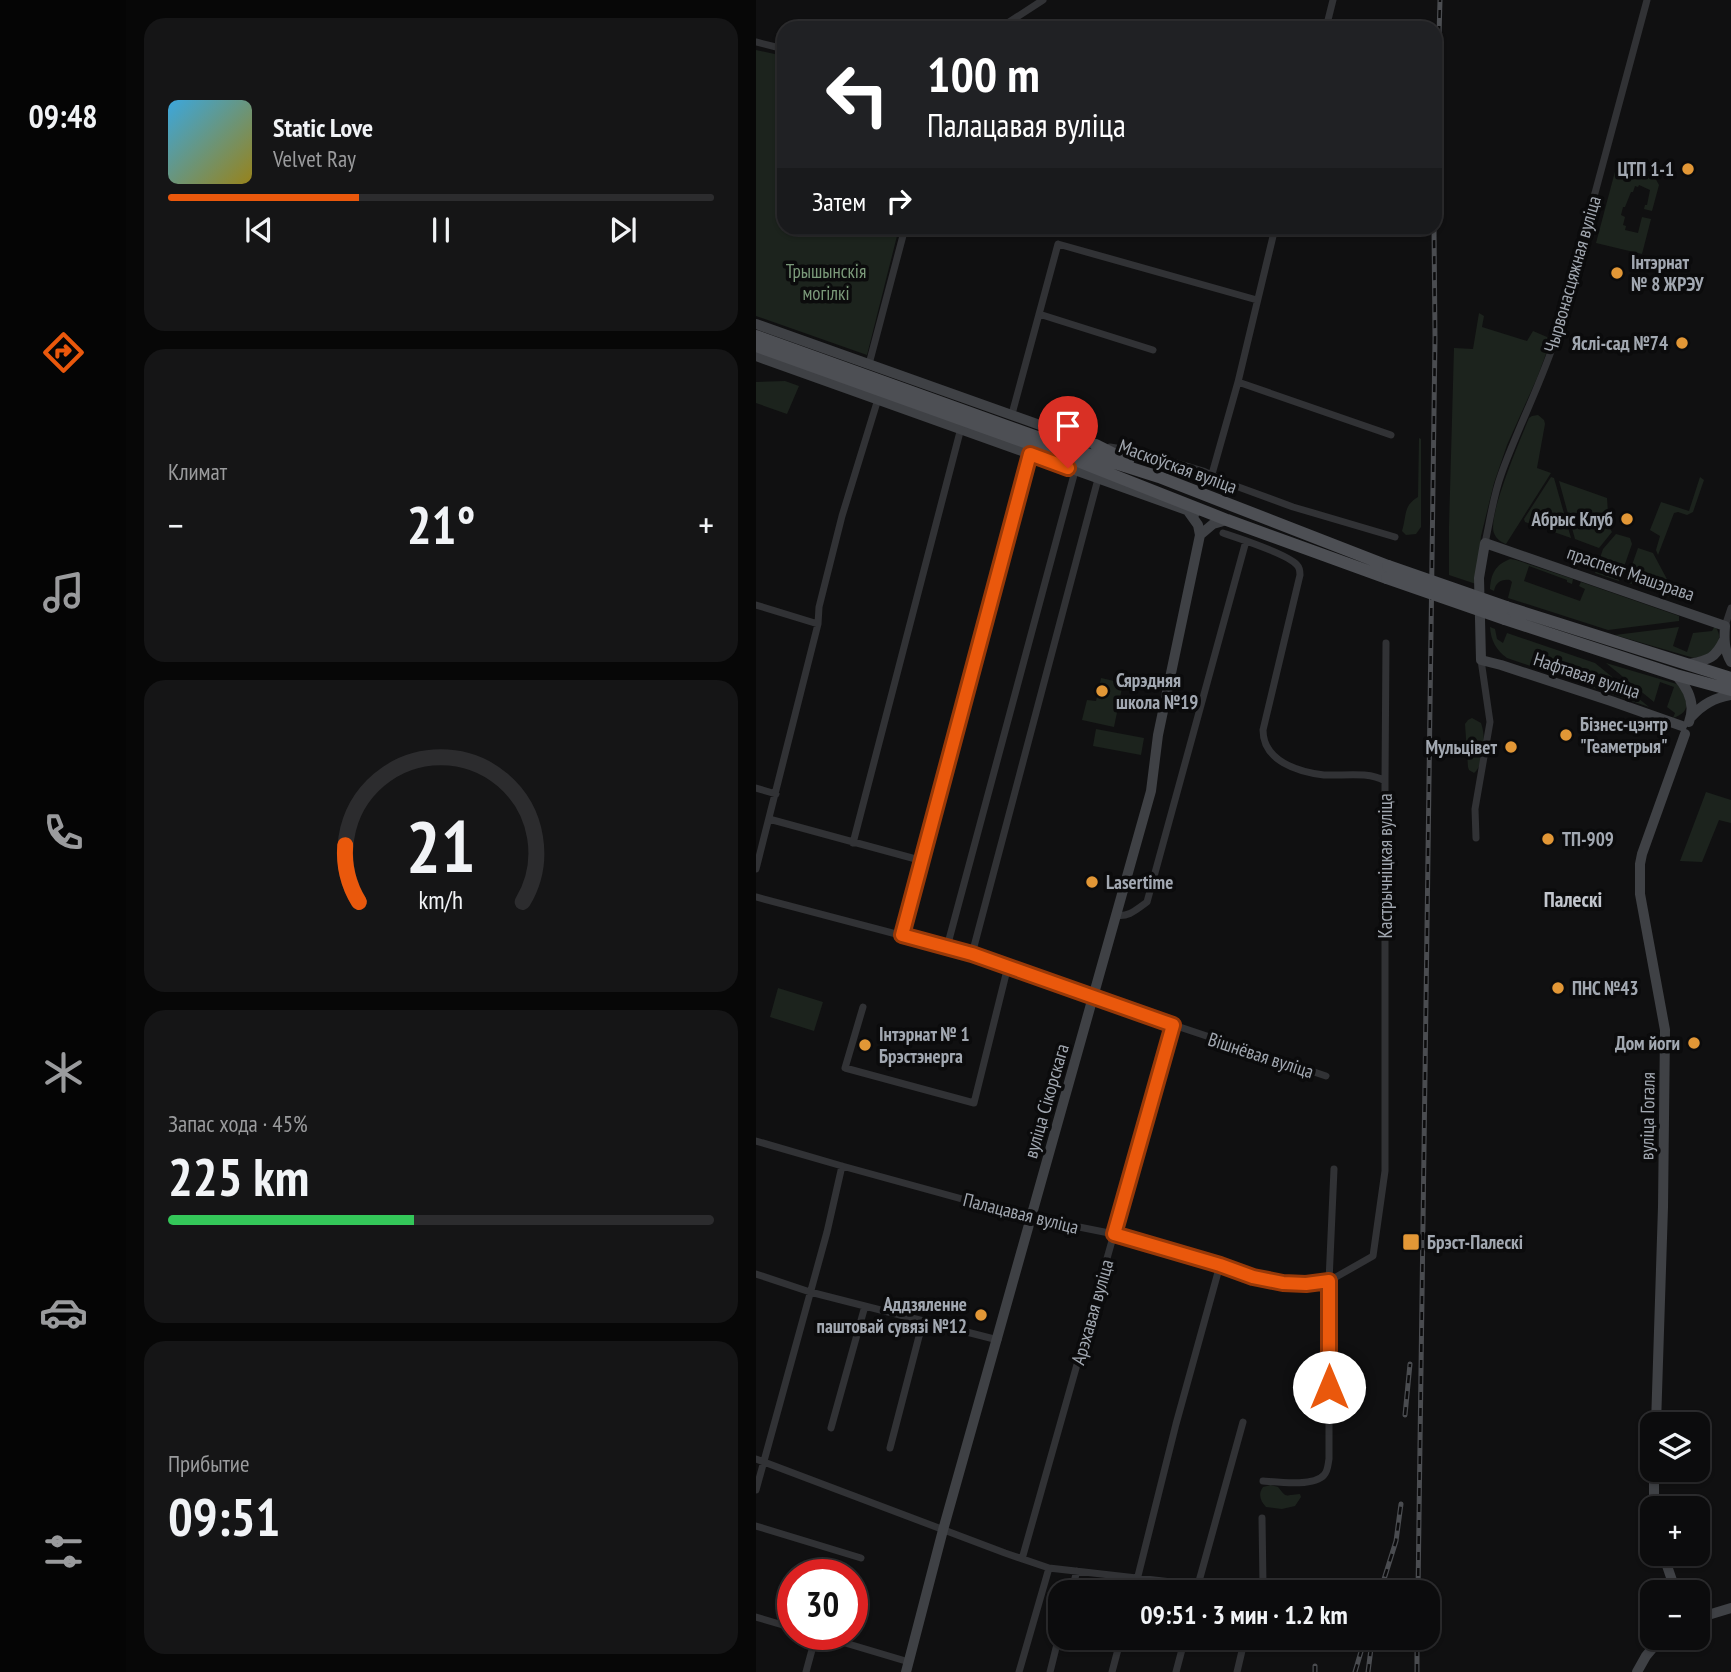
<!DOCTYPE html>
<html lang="ru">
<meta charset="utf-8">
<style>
:root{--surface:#0c0c0d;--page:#151516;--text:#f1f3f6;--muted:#9a9b9d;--line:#2c2c2e;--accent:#ea580c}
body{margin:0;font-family:"PT Sans Narrow",sans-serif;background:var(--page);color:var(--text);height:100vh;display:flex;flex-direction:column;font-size:26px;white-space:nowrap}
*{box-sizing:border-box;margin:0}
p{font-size:23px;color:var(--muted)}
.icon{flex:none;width:38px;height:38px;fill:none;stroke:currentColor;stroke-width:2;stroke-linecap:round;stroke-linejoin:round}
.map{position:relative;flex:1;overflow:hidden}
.details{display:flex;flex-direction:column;gap:18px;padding:18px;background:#070707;width:630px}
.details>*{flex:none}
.banner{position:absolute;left:21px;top:21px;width:665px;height:214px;border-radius:21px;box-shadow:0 2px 5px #0004,0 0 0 2px var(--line);background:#202124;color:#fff;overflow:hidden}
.controls{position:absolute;left:884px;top:1412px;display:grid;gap:14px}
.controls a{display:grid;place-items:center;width:70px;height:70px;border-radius:14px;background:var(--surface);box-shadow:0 2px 5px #0004,0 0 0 2px var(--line);font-size:35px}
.speed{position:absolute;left:21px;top:1559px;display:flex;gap:14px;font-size:35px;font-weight:700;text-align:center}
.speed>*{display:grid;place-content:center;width:91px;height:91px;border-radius:50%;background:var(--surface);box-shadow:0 2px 5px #0004,0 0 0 2px var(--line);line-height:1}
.speed .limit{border:10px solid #d22;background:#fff;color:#111}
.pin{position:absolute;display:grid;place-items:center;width:60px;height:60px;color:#fff;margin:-72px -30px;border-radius:50% 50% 50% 0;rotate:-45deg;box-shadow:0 0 7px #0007}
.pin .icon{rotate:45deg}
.me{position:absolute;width:77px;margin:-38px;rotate:0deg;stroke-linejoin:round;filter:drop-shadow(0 0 5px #0008)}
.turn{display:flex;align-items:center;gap:24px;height:147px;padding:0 35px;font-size:32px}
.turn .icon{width:91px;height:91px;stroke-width:2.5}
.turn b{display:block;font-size:49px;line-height:60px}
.then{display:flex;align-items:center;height:66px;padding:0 35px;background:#0003;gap:14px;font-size:26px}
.big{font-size:52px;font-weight:700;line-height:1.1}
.details .card{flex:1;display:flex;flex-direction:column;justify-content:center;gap:10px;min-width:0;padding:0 24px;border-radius:21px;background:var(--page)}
.details .dial{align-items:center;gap:0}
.dial svg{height:182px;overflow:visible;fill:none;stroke:var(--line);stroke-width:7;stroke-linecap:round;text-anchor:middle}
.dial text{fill:var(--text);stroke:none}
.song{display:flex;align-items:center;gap:21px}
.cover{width:84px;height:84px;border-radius:10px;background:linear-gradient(135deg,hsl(200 70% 55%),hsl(50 70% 35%))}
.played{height:7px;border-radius:4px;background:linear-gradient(90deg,var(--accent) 35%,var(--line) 35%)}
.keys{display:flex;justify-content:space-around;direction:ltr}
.heat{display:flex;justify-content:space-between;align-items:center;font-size:38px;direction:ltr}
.charge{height:10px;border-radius:5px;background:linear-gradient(90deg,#34c759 45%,var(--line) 0)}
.trip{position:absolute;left:292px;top:1580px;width:392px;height:70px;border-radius:21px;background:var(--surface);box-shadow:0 2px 5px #0004,0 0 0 2px var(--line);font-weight:700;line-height:70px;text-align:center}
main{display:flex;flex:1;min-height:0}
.tabs{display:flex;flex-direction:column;width:126px;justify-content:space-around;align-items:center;background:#050505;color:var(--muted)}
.tabs .icon{width:49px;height:49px}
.tabs .active{color:var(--accent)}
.tabs b{font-size:32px;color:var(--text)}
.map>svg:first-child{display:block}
.green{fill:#1c231d}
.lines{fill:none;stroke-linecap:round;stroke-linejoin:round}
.street{stroke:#313235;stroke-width:7}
.secondary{stroke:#3f4145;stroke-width:10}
.primary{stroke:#4d4f54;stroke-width:12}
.rail-casing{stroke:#4a4c50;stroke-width:5}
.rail{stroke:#0b0b0c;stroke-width:2.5;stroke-dasharray:8;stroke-linecap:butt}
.primary-bridge{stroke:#4d4f54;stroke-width:12}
.route-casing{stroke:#983908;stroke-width:18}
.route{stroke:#ea580c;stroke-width:12}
.poi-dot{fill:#e29736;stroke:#0b0b0c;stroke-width:2.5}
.labels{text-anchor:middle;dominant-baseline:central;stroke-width:7;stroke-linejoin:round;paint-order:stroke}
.poi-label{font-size:19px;font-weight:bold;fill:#a2a8b1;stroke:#0b0b0c;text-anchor:start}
.park-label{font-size:19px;fill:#7b9a7a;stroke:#0b0b0c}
.street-label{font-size:19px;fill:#a2a8b1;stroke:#0b0b0c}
.neighbourhood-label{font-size:21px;font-weight:bold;fill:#c2c6cd;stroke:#0b0b0c}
</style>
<main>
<nav class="tabs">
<b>09:48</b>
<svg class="icon active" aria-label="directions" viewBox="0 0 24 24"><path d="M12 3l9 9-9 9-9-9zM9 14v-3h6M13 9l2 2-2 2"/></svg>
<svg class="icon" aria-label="music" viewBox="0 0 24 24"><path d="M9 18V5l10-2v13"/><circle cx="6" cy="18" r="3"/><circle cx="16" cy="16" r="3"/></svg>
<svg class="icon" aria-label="phone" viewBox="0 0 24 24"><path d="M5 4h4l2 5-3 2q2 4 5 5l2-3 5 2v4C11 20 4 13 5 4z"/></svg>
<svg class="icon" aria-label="climate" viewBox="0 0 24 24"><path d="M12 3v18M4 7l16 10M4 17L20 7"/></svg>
<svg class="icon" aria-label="car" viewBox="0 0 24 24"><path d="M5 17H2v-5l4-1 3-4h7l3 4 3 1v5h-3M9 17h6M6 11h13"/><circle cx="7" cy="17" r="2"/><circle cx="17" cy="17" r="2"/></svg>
<svg class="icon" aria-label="filters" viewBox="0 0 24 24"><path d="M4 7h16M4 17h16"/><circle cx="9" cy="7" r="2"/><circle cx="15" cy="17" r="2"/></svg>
</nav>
<section class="details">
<div class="card">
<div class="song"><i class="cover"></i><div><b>Static Love</b><p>Velvet Ray</p></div></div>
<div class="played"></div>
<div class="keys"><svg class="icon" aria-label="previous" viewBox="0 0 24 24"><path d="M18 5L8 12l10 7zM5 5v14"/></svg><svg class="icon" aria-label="pause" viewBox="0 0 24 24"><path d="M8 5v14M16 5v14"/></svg><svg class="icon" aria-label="next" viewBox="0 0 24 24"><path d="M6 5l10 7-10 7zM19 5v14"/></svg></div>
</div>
<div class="card"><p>Климат</p>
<div class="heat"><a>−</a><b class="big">21°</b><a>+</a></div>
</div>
<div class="card dial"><svg viewBox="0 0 100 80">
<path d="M14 69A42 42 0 1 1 86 69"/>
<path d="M14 69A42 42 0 0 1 8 44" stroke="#ea580c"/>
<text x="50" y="56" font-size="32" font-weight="700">21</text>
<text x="50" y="72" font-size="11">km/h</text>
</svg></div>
<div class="card"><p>Запас хода · 45%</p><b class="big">225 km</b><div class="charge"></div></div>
<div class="card"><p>Прибытие</p><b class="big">09:51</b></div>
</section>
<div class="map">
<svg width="975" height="1672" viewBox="0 0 975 1672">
<rect width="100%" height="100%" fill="#101011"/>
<path class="green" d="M0 50 28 56V228H143L111 355 0 316Z
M861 164 897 174 903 185 896 211 888 209 889 205H891L894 190 883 185 882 187 879 186 877 192H875L869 207H867L865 215 869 217 867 225 870 226 869 230 882 233 886 217 895 219 886 254 840 243Z
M723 313 728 316 726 327 771 341 777 331 791 337 794 343 781 378 751 445 738 483 725 536 720 584 693 575V527L698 348 717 349Z
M29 381 43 386 31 414 0 403V382Z
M782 415 788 420 789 424 781 468 795 473 750 544C745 542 740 539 738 533 731 517 765 438 773 418L776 416Z
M663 438 665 439V527L660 534 650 535 646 531C651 515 647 506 662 497Z
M795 477 798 478 815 538 769 522 768 519Z
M944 477 948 480 937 512 931 515 922 512 918 513 902 555 900 550 904 536 894 530 905 502 933 511Z
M803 481 851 498 853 527 856 532 843 548 819 539Z
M860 534 874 538 876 544 863 581 839 573 847 549Z
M882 548 897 553 922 600 870 582Z
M754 559 760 560 817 579 816 584 811 582V580L773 566 768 581 824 601 829 589 823 586 825 582 923 616V621L852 630 752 598 756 582 754 580C745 579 740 582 738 591L734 589C735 574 739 565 754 559Z
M959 626C967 637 962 644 955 654L938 658 859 635 923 627 917 646 931 652 937 633 956 631Z
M734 627 739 629 741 639 747 643 751 633 839 663 893 707 751 658C740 650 735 641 734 627Z
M850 663 924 685C930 701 937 711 917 718L919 713 911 707 918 687 904 682 898 702Z
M345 678 367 683 358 727 326 720 331 700 340 701Z
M716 718 725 723C730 736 729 764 718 773L713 770 712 767 709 724 712 720Z
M340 729 388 738 385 755 337 746Z
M950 792 975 800V823L963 820 946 862 924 861Z
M22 988 67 1002 58 1031 14 1017Z
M515 1485 522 1487C532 1499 527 1495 544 1494L545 1497 539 1506 526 1509 510 1507C504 1501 502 1494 507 1487Z"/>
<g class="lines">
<path class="street" d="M244 28 287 0
M570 28 577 0
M0 42 28 49
M283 314 397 350
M113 364 149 228
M482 382 635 435
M256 414 302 244 501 300
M354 447 385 452 447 471 477 485 537 507 639 537
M456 474 482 382 519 228
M729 543C734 521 737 497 745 475 762 427 786 382 801 334L891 0
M0 605 62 624
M969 626 975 608
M629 781 630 643
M0 788 20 794
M13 819 167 861
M720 838 719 809 734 722 725 660
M97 843 205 428
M0 869 62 624 63 607 86 516 122 399
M0 897 216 954 337 998 570 1076
M360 915C372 918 381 909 391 902L490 541
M146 935 274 454
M191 947 319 471
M216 954 342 479
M107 1007 89 1068 218 1103 252 966
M0 1141 86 1166 268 1216 358 1234 464 1265 497 1277 527 1283 550 1284 573 1281 617 1256 629 1171V781C612 771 587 776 568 775 542 772 507 761 507 730L544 575C544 571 544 568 541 565 532 554 482 538 467 533
M0 1274 54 1292 242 1340
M75 1428 109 1306
M134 1448 167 1321
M0 1459 249 1553 293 1568 442 1585 482 1592
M507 1481C521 1482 558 1487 568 1475 572 1471 572 1464 573 1459V1281L578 1169
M0 1490 71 1232 86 1166
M0 1526 105 1558
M266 1559 417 1025
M315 1592 321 1571
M378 1592 420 1424 464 1265
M440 1592 487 1422
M502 1592 507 1585 506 1518
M0 1617 37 1628
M59 1634 153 1662
M50 1672 60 1635
M263 1672 293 1568
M294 1672 304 1632
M356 1672 365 1638
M420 1672 429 1638
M481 1672 489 1638"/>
<path class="secondary" d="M0 324 340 445
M0 356 439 513
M444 535 457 524 471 520
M933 664C952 660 959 659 968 640
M920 675C932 688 940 704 933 722
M935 717C947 704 958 698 975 695
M926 726 855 701 745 665 725 660 723 578 729 543 969 626C968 639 968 650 975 662
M900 1424 907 1207 909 1030 884 894V864L886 854 929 734
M898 1508V1470
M907 1554 920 1592
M942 1618 975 1608
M150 1672 187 1530 395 791 402 735 444 535 442 525 432 511
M881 1672 890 1656 905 1638"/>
<path class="primary" d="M0 336 312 448 403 477 632 566
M0 346 319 460 471 520 631 578
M340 445 372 461
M750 607 975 678
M749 619 920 675 975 690"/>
<g class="rail-casing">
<path id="rail" d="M679 178 684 0
M649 1415 654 1364
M624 1592 640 1541 645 1504
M662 1592 679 338 678 228
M559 1672V1666
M599 1672 609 1638
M612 1672 616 1641
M661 1672V1638"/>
</g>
<use href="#rail" class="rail"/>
<path class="primary-bridge" d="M632 566 750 607
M631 578 749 619"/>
</g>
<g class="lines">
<g class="route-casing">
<path id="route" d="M312 468 274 454 146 935 216 954 417 1025 358 1234 464 1265 497 1277 527 1283 550 1284 573 1281V1387"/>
</g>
<use href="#route" class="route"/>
</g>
<g class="poi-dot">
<circle cx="932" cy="169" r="7"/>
<circle cx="861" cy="273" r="7"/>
<circle cx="926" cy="343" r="7"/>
<circle cx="871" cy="519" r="7"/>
<circle cx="346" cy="691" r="7"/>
<circle cx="810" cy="735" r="7"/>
<circle cx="755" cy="747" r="7"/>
<circle cx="792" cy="839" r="7"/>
<circle cx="336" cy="882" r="7"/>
<circle cx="802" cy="988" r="7"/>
<circle cx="938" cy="1043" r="7"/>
<circle cx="109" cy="1045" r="7"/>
<rect x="646" y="1233" width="18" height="18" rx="3.5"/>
<circle cx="225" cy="1315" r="7"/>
</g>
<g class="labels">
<g class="poi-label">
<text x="918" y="169" text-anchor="end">ЦТП 1-1</text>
<text x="875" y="262">Інтэрнат<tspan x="875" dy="22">№ 8 ЖРЭУ</tspan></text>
<text x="912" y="343" text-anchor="end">Яслі-сад №74</text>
<text x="857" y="519" text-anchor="end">Абрыс Клуб</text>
<text x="360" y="680">Сярэдняя<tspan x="360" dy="22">школа №19</tspan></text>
<text x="824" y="724">Бізнес-цэнтр<tspan x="824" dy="22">"Геаметрыя"</tspan></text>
<text x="741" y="747" text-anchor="end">Мульцівет</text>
<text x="806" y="839">ТП-909</text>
<text x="350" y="882">Lasertime</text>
<text x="816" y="988">ПНС №43</text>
<text x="123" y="1034">Інтэрнат № 1<tspan x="123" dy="22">Брэстэнерга</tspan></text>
<text x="924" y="1043" text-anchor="end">Дом йоги</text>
<text x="671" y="1242">Брэст-Палескі</text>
<text x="211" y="1304" text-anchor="end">Аддзяленне<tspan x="211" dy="22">паштовай сувязі №12</tspan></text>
</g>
<g class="park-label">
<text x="70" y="271">Трышынскія<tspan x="70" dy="22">могілкі</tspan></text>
</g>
<g class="street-label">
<text transform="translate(816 274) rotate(-74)">Чырвонасцяжная вуліца</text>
<text transform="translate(422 466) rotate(20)">Маскоўская вуліца</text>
<text transform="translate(875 573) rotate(19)">праспект Машэрава</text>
<text transform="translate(831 675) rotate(18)">Нафтавая вуліца</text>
<text transform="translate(629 866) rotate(-90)">Кастрычніцкая вуліца</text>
<text transform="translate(505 1055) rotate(18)">Вішнёвая вуліца</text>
<text transform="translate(290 1101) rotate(-74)">вуліца Сікорскага</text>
<text transform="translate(891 1116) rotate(-89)">вуліца Гогаля</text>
<text transform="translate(265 1213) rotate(14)">Палацавая вуліца</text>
<text transform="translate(336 1312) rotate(-74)">Арэхавая вуліца</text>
</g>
<g class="neighbourhood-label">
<text x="817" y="899">Палескі</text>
</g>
</g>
</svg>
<div class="controls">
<a><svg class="icon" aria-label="layers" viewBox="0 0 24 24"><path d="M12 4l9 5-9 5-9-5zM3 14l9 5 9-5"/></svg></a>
<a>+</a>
<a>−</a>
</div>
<div class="speed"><div class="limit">30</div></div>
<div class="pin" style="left:312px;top:468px;background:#d93025"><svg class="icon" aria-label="arrive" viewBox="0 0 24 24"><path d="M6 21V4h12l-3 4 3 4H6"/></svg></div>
<svg class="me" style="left:573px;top:1387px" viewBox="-20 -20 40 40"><circle r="19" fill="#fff"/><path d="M0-13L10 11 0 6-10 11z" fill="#ea580c"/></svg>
<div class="trip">09:51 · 3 мин · 1.2 km</div>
<div class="banner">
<div class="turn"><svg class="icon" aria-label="left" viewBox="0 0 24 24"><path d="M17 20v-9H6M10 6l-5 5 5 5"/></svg><div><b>100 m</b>Палацавая вуліца</div></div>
<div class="then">Затем<svg class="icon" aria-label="right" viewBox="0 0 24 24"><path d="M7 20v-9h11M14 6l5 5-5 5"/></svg></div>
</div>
</div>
</main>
